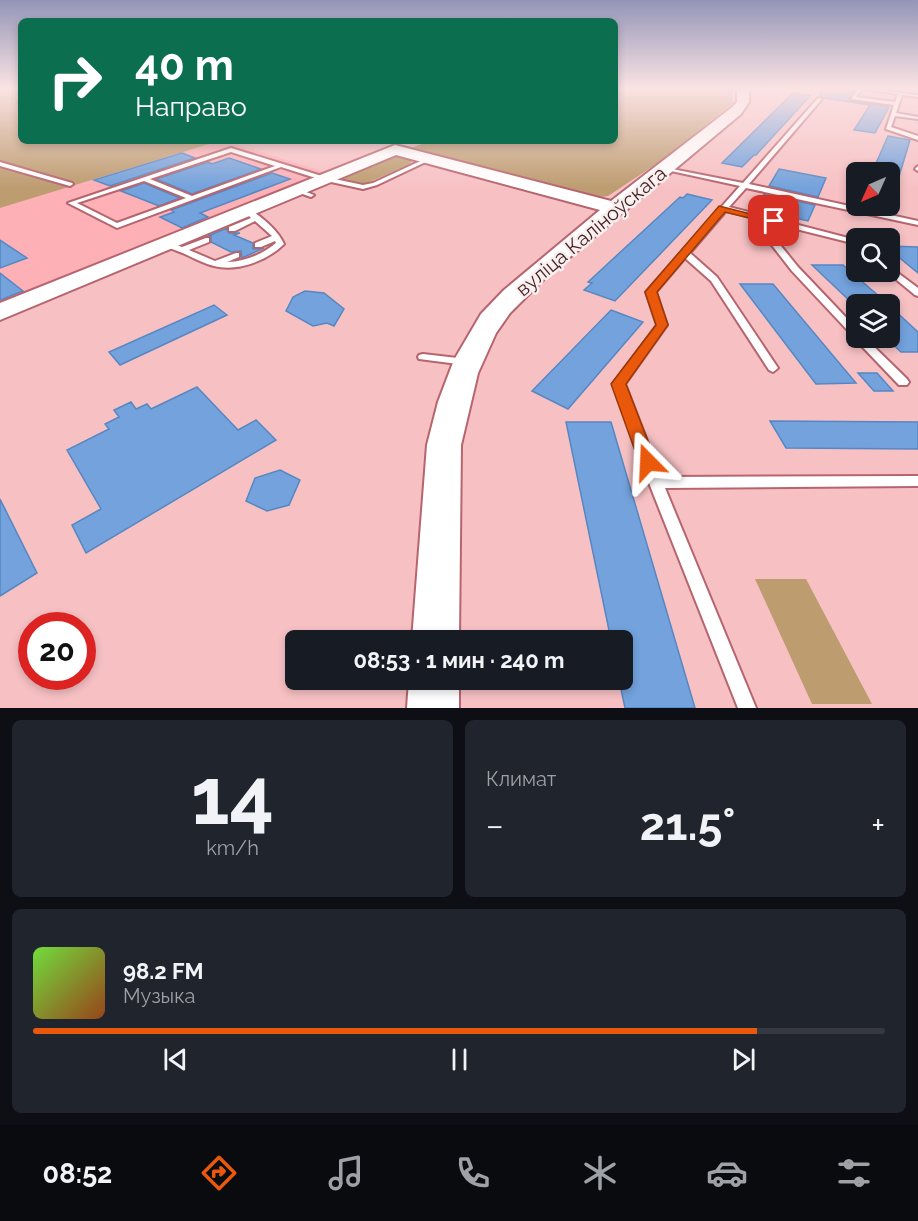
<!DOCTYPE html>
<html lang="ru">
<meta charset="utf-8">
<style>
:root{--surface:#171b24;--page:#20242c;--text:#f1f3f6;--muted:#9ea1a6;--line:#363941;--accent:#ea580c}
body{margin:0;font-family:Raleway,sans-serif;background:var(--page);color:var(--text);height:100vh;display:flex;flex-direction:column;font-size:22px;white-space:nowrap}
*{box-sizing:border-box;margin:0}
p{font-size:20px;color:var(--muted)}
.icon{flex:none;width:33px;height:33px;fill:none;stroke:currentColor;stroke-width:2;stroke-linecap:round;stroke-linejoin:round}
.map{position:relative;height:708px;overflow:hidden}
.details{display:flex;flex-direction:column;gap:12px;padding:12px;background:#0d0f14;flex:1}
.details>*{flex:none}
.top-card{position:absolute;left:18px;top:18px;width:600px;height:126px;border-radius:9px;box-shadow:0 3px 9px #0003;background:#0b6e4f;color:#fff;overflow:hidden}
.needle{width:39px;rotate:225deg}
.tools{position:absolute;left:846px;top:162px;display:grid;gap:12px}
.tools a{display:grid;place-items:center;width:54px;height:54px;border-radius:9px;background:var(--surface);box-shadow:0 3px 9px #0003;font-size:30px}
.speed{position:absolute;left:18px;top:612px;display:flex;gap:12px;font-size:30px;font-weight:700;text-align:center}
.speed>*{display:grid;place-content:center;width:78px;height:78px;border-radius:50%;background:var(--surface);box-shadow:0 3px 9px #0003;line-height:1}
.speed .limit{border:9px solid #d22;background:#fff;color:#111}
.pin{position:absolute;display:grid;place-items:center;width:51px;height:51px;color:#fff;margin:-26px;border-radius:12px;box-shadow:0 3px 9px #0006}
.me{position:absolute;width:66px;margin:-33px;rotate:339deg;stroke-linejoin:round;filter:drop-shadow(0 0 4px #0008)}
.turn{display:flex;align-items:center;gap:21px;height:126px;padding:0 18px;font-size:27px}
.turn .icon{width:78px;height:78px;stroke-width:2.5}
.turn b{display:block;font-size:42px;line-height:51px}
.big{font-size:45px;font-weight:700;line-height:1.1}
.details .card{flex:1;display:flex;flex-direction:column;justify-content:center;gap:9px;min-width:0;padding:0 21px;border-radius:9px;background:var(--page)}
.details .dial{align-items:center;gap:0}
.dial b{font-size:78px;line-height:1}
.song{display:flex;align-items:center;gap:18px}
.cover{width:72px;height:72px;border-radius:9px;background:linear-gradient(135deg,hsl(100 70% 55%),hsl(20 70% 35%))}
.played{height:6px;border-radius:3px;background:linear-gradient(90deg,var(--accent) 85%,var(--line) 85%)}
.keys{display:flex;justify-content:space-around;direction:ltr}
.heat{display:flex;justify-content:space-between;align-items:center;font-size:33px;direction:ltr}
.details .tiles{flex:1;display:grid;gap:12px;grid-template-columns:1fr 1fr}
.card:last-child{grid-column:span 2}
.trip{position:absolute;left:285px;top:630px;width:348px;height:60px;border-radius:9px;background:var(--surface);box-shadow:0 3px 9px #0003;font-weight:700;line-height:60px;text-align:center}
.menu{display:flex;height:96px;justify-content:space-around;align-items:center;background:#090b0e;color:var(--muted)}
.menu .icon{width:42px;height:42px}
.menu .active{color:var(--accent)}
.menu b{font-size:27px;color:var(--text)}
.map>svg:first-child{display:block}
.built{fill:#fdb0b6}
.green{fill:#bd9c70}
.building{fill:#73a2dc;stroke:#5787c2;stroke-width:1.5}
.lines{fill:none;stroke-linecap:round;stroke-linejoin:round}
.lane-casing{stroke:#b6656e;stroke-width:4}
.secondary-casing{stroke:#b6656e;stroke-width:4}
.lane{fill:#fff;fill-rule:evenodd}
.secondary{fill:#fff;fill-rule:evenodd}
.route{fill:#ea580c;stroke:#983908;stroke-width:1.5}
.labels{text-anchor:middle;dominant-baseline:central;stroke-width:5;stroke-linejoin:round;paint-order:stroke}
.street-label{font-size:20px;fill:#411f23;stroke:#f9efef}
</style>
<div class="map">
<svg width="918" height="708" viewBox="0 0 918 708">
<rect width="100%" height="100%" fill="#f7c1c4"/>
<path class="built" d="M219 141H226L325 172 0 302V208Z"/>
<path class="green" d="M0 89H21V141H219L0 208Z
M615 89H732L733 103 661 161 608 196 593 198 409 149 429 141H615Z
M400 156 412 161 410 164 367 183 360 184 340 180 339 178 386 157Z
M755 579H806L872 704H812Z"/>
<path class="building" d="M821 89H855L849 98 851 101 889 107 875 133 854 130 870 105 824 98 820 96Z
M793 93 810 96 756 155H754L742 167 722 163Z
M888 136 910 140 897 183 890 178V172H881L874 168Z
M182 153 195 158 110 186 94 180Z
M229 158 261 169 192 194 156 179 208 162 212 164Z
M779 169 826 178 818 197 769 186Z
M272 173 290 179 200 213 208 217 182 228 160 217 174 212 171 210Z
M144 183 180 198 159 206 121 191Z
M687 194 712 200 615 301 584 290 592 283 588 282 680 197 683 198Z
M764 194 815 205 808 221 755 209Z
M227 228 229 233H240L234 235 253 243V249L264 248 242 258 241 251 231 252 211 242V236H208Z
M0 240 27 258 0 268Z
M890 246 918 247V273L890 250Z
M812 265H843L888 304H853Z
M0 273 23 291 0 300Z
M740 284H773L856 383 816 384Z
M305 291 324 293 344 309 334 326 327 323 313 326 286 311 293 297Z
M214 305 227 315 120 365 109 352Z
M890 306 918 332V352H901L886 338H890Z
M611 310 643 322 568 409 532 391Z
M858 373H877L893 391H874Z
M197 387 238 430 256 420 276 440 86 553 72 525 101 509 67 450 109 429 105 424 119 417 114 410 131 402 136 409 147 404 151 409Z
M770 421 918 422V449L786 448Z
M566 422H611L695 708H625L619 680H622V640H611Z
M280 470 300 480 289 505 267 511 246 501 255 478Z
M0 499 37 573 0 596Z"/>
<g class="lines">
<g class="lane-casing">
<path id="lane" d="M858 89H862L856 97 895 102 898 94 865 89 918 95V97L902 95 896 113 918 117V119L895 116 891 127 918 136V140L886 129 894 105 851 99Z
M818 98 822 99 749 184 918 221V225L746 188 729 207 856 240V244L760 220 798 267 856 328V338H865L907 379 909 382 907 385H899L856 340 855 338 856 336 852 335 792 271 750 217 726 211 690 253 717 277 778 368 773 372 769 370 711 281 685 258 656 292 667 325 625 384 661 477 918 476V486L665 488 756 708H738L649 483 613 384 657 325 646 292 740 186 662 169V167L743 183Z
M21 102V104L18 103V102Z
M231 148 325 177 363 185 373 183 427 158 432 159 377 185 363 189 322 180 281 167 117 228 68 203ZM231 152 275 166 192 196 150 179ZM144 181 186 198 117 223 77 203Z
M0 162 72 183 73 184 70 186 0 166Z
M918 166V171L915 169Z
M294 189H298L314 195 311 197 294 191Z
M247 208C260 215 278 230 284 244 267 261 237 272 214 266 205 264 196 259 187 255 179 251 169 249 162 243L166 241 182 247 206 238H209V242L189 250 215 261 236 253H239V257L227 262C246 261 261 255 276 243L275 241 261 247H255V243L272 236 255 221 235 231H229V227L251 218 243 210Z
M890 267 918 288V296L915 295 887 272H890Z
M423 354 466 359 471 362 466 365 419 359 418 357 419 355Z"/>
</g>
<g class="secondary-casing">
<path id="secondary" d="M737 89H749V102L741 114 546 277 510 313 496 333 478 373 461 445 459 640H412L427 445 438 402 454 360 481 314 504 290 600 210 396 155 0 320V303L395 145 611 201 731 108 737 102Z
M409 680H459V708H407Z"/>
</g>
<use href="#lane" class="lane"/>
<use href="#secondary" class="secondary"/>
</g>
<linearGradient id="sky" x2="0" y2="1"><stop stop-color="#9395b7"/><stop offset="0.47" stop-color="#fbe3e4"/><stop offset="1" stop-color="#fbe3e4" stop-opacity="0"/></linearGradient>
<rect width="918" height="188" fill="url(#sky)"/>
<path class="route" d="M719 206 779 221 774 224 725 212 657 292 668 325 626 384 656 462 654 467 648 469 642 467 639 462 611 384 656 325 645 292Z"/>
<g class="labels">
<g class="street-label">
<text transform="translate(591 231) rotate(-40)">вуліца Каліноўскага</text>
</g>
</g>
</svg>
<div class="tools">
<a><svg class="needle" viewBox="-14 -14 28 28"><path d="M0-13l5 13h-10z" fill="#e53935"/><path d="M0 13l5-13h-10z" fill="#9ea1a6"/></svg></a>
<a><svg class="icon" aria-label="search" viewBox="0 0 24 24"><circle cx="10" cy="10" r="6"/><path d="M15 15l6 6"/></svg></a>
<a><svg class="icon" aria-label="layers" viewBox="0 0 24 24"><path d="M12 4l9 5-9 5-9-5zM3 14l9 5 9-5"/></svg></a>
</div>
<div class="speed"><div class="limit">20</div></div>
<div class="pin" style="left:774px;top:221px;background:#d93025"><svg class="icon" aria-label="arrive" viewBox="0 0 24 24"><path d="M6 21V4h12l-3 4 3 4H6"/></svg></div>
<svg class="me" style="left:648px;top:462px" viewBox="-20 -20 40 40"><path d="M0-17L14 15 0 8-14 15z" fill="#ea580c" stroke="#fff" stroke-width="4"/></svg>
<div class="trip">08:53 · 1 мин · 240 m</div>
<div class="top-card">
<div class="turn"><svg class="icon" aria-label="right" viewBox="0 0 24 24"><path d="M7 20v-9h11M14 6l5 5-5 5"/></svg><div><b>40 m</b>Направо</div></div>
</div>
</div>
<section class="details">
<div class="tiles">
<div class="card dial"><b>14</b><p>km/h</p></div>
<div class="card"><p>Климат</p>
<div class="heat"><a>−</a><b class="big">21.5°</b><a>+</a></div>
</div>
<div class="card">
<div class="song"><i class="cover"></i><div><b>98.2 FM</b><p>Музыка</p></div></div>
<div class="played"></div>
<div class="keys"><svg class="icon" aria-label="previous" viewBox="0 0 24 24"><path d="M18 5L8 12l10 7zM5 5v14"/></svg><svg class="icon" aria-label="pause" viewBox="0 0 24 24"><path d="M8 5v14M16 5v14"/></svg><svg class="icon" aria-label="next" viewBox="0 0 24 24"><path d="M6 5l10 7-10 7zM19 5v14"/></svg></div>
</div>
</div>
</section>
<nav class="menu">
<b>08:52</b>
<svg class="icon active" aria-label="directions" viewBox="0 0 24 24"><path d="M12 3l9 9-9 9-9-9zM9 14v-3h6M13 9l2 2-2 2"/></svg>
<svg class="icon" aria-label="music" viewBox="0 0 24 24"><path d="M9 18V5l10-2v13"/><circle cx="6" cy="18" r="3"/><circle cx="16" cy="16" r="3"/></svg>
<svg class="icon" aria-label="phone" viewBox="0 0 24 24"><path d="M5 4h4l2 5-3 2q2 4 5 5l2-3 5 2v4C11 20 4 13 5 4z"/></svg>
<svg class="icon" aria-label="climate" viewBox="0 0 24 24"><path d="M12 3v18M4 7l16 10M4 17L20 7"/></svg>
<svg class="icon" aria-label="car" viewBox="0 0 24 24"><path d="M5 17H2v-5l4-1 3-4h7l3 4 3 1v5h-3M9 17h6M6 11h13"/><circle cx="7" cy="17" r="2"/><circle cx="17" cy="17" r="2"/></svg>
<svg class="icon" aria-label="filters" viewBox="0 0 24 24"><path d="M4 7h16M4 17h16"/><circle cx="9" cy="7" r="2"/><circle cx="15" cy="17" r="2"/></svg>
</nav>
